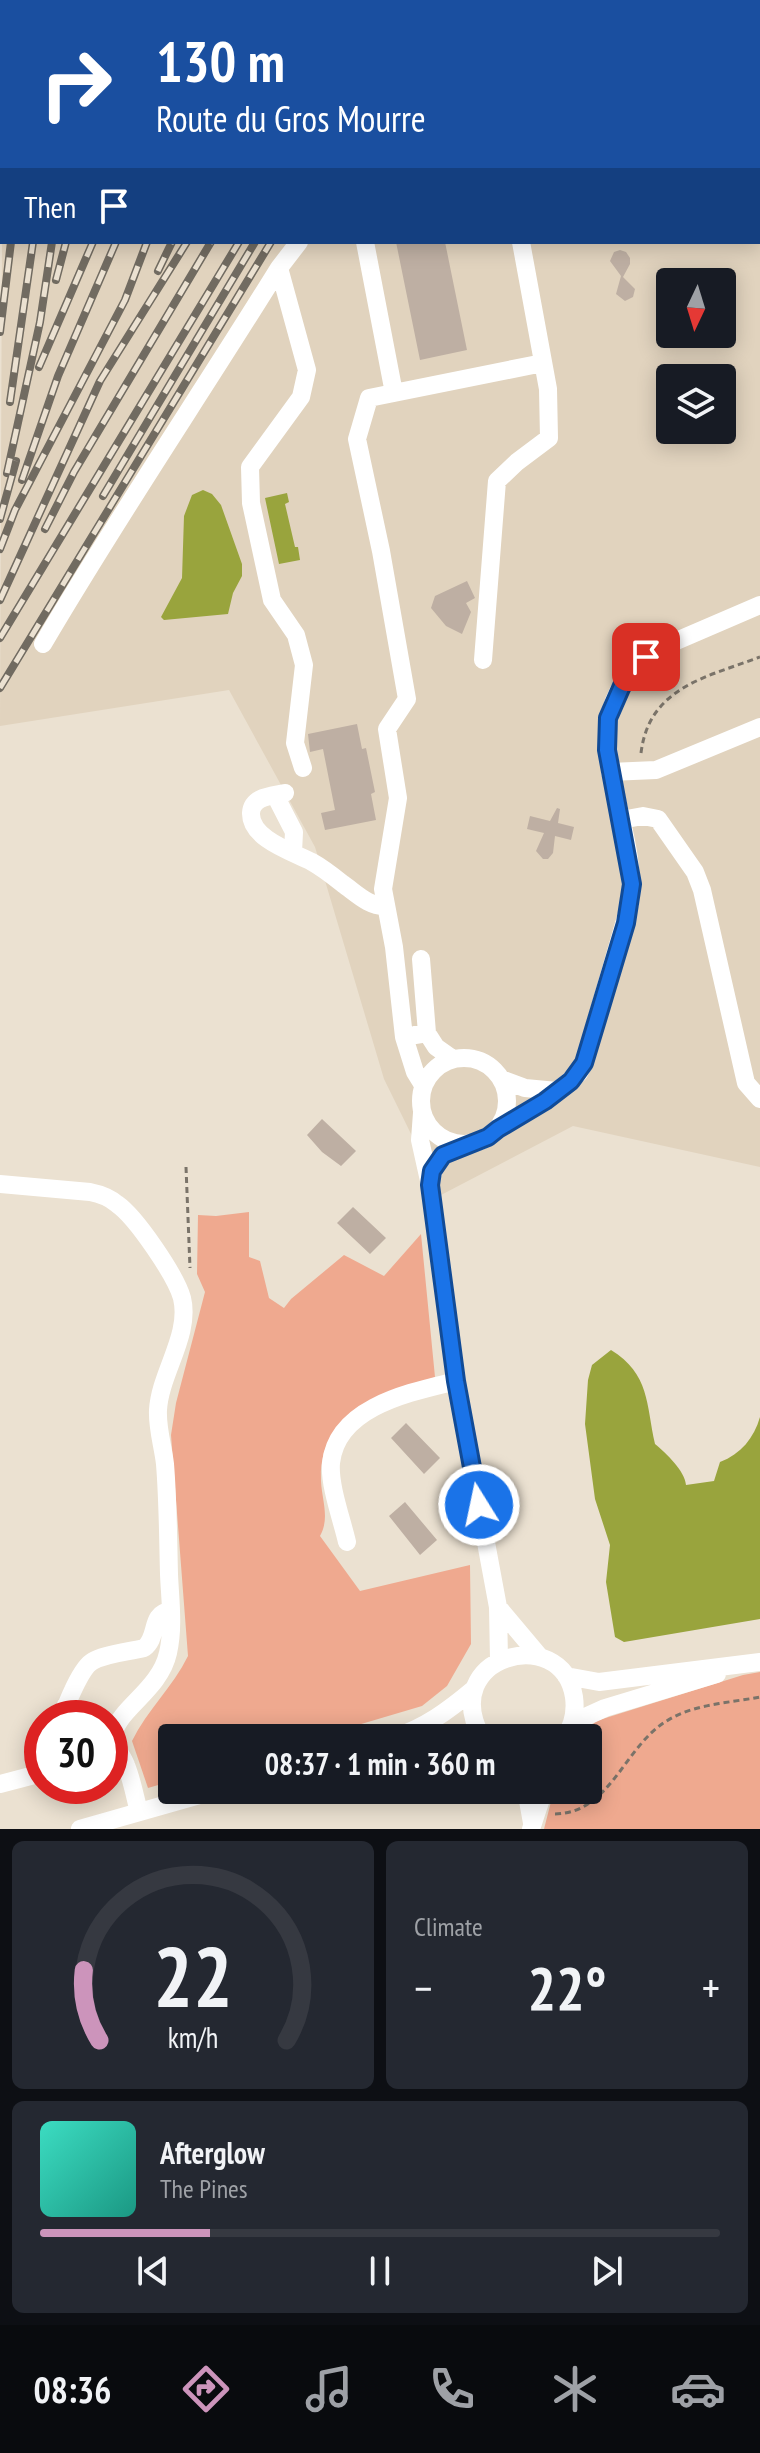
<!DOCTYPE html>
<meta charset="utf-8">
<style>
:root{--surface:#171b24;--page:#242831;--text:#f1f3f6;--muted:#9ea1a6;--line:#363941;--accent:#cc94bb}
body{margin:0;font-family:"PT Sans Narrow",sans-serif;background:var(--page);color:var(--text);height:100vh;display:flex;flex-direction:column;font-size:30px;white-space:nowrap}
*{box-sizing:border-box;margin:0}
p{font-size:26px;color:var(--muted)}
.icon{flex:none;width:44px;height:44px;fill:none;stroke:currentColor;stroke-width:2;stroke-linecap:round;stroke-linejoin:round}
.map{position:relative;height:1829px;overflow:hidden}
.details{display:flex;flex-direction:column;gap:12px;padding:12px;background:#0d0f14;flex:1}
.details>*{flex:none}
.guide{position:absolute;left:0px;top:0px;width:760px;height:244px;box-shadow:0 4px 20px #0003;background:#1a4fa0;color:#fff;overflow:hidden}
.needle{width:52px;rotate:184deg}
.fabs{position:absolute;left:656px;top:268px;display:grid;gap:16px}
.fabs a{display:grid;place-items:center;width:80px;height:80px;border-radius:8px;background:var(--surface);box-shadow:0 4px 20px #0003;font-size:40px}
.speed{position:absolute;left:24px;top:1700px;display:flex;gap:16px;font-size:40px;font-weight:700;text-align:center}
.speed>*{display:grid;place-content:center;width:104px;height:104px;border-radius:50%;background:var(--surface);box-shadow:0 4px 20px #0003;line-height:1}
.speed .limit{border:12px solid #d22;background:#fff;color:#111}
.pin{position:absolute;display:grid;place-items:center;width:68px;height:68px;color:#fff;margin:-34px;border-radius:16px;box-shadow:0 4px 12px #0006}
.me{position:absolute;width:88px;margin:-44px;rotate:350deg;stroke-linejoin:round;filter:drop-shadow(0 0 6px #0008)}
.turn{display:flex;align-items:center;gap:28px;height:168px;padding:0 24px;font-size:36px}
.turn .icon{width:104px;height:104px;stroke-width:2.5}
.turn b{display:block;font-size:56px;line-height:68px}
.then{display:flex;align-items:center;height:76px;padding:0 24px;background:#0003;gap:16px;font-size:30px}
.big{font-size:60px;font-weight:700;line-height:1.1}
.details .card{flex:1;display:flex;flex-direction:column;justify-content:center;gap:12px;min-width:0;padding:0 28px;border-radius:12px;background:var(--page)}
.details .dial{align-items:center;gap:0}
.dial svg{height:208px;overflow:visible;fill:none;stroke:var(--line);stroke-width:7;stroke-linecap:round;text-anchor:middle}
.dial text{fill:var(--text);stroke:none}
.song{display:flex;align-items:center;gap:24px}
.cover{width:96px;height:96px;border-radius:12px;background:linear-gradient(135deg,hsl(170 70% 55%),hsl(170 70% 35%))}
.played{height:8px;border-radius:4px;background:linear-gradient(90deg,var(--accent) 25%,var(--line) 25%)}
.keys{display:flex;justify-content:space-around;direction:ltr}
.heat{display:flex;justify-content:space-between;align-items:center;font-size:44px;direction:ltr}
.details .tiles{flex:1;display:grid;gap:12px;grid-template-columns:1fr 1fr}
.card:last-child{grid-column:span 2}
.trip{position:absolute;left:158px;top:1724px;width:444px;height:80px;border-radius:8px;background:var(--surface);box-shadow:0 4px 20px #0003;font-weight:700;line-height:80px;text-align:center}
.menu{display:flex;height:128px;justify-content:space-around;align-items:center;background:#090b0e;color:var(--muted)}
.menu .icon{width:56px;height:56px}
.menu .on{color:var(--accent)}
.menu b{font-size:36px;color:var(--text)}
.map>svg:first-child{display:block}
.built{fill:#e1d3be;fill-rule:evenodd}
.green{fill:#efa98f}
.water{fill:#99a43d}
.building{fill:#beafa3}
.lines{fill:none;stroke-linecap:round;stroke-linejoin:round}
.path{stroke:#7a7369;stroke-width:3;stroke-dasharray:6 4;stroke-linecap:butt}
.minor{stroke:#fff;stroke-width:18}
.rail-casing{stroke:#716b61;stroke-width:8}
.rail{stroke:#ebe1d1;stroke-width:5;stroke-dasharray:15;stroke-linecap:butt}
.route-casing{stroke:#114b97;stroke-width:20}
.route{stroke:#1a73e8;stroke-width:14}
</style>
<div class="map">
<svg width="760" height="1829" viewBox="0 0 760 1829">
<rect width="100%" height="100%" fill="#ebe1d1"/>
<path class="built" d="M38 0H760V1167L573 1126 441 1195 384 1079 315 847 229 690 0 726 2 234V242H758V2H38ZM670 282H722V334H670ZM670 378H722V430H670Z"/>
<path class="green" d="M249 1212V1257L260 1261 269 1298 284 1308 291 1299 344 1255 384 1276 421 1234 435 1377C381 1401 319 1410 321 1481 322 1501 330 1518 320 1536L360 1591 470 1565 471 1644 447 1686 422 1706 314 1738H172V1781L148 1788 132 1741C147 1710 173 1687 188 1656L171 1435 176 1403 205 1292 197 1274 198 1215 216 1216Z
M760 1672V1829H544L554 1790H588V1738H580L596 1721 743 1675Z"/>
<path class="water" d="M203 490 212 494 221 505 242 564V576L233 593 228 614 164 620 161 617 182 578 184 516 192 495Z
M287 493 289 502 285 504 295 547H298L300 560 279 564 265 498Z
M611 1350C650 1374 646 1404 655 1444 666 1453 685 1471 686 1485L714 1481 720 1462C741 1454 754 1438 760 1417V1619L624 1642 615 1637 606 1582 610 1545 595 1499 585 1424 588 1380 592 1365Z"/>
<path class="building" d="M396 242H445L467 350 420 360Z
M620 250 626 252 630 258V264L623 277 635 289 633 297 625 301 616 294 621 276 610 261 614 252Z
M467 581 475 598 466 603 471 612 462 634 446 626 431 608 435 596Z
M357 724 362 749 366 748 375 792 371 794 376 820 325 830 321 813 335 810 323 749 310 752 308 734Z
M557 808 560 809 558 823 574 827 571 840 555 836 553 853 548 859H543L536 851 544 833 527 829 530 816 550 821Z
M322 1119 356 1151 341 1166 322 1152 307 1135Z
M353 1207 386 1238 370 1254 337 1223Z
M406 1423 440 1458 424 1474 391 1438Z
M405 1502 437 1540 420 1555 389 1516Z"/>
<g class="lines">
<path class="path" d="M641 753C649 687 707 677 760 657
M186 1167 190 1268
M555 1814C610 1813 624 1748 665 1722 692 1704 729 1703 760 1697"/>
<path class="minor" d="M377 0V2
M484 0V2
M299 242 279 268 307 370 301 397 250 467 251 503 272 600 296 635 304 665 295 743 303 768
M365 242 394 393
M43 644C118 516 201 394 279 268
M483 660 497 481 517 462 549 438 548 389 521 242
M610 772 656 770 760 727
M285 793C272 796 252 796 251 813 250 839 293 852 312 862 323 868 333 876 343 884 356 893 369 907 386 906
M275 795 294 832 293 852
M621 820 643 816 658 819 695 872 702 890 746 1083 760 1099
M421 959 427 1033
M415 1035 427 1033 436 1047 453 1059
M421 1101a43 43 0 1 1 86 0a43 43 0 1 1-86 0Z
M423 1085 415 1072 404 1037 394 947 383 889 398 798 387 729 407 699 381 551 357 439 369 398 543 363
M557 1091 579 1073 584 1063 630 903C641 812 556 715 660 648L760 605
M422 1113 420 1140 430 1185C433 1162 442 1154 463 1145
M498 1129 545 1101 557 1091 525 1088 501 1079
M0 1184 90 1192C100 1194 109 1197 117 1204 136 1217 176 1276 182 1298 191 1335 160 1373 158 1410 157 1428 163 1446 165 1464 168 1501 168 1537 169 1574 170 1599 174 1627 168 1653 160 1689 121 1707 114 1732 111 1745 122 1754 126 1765 132 1780 135 1797 139 1812
M430 1185 456 1381 498 1607
M347 1542C342 1520 329 1485 331 1463 337 1406 412 1392 456 1381
M499 1660 498 1607 540 1657
M566 1676 599 1682 760 1662
M66 1705 91 1718
M62 1718C66 1705 81 1667 93 1661 107 1653 129 1652 144 1648 159 1637 149 1614 170 1611
M572 1723 605 1708 717 1674
M393 1738C425 1728 449 1710 474 1689
M482 1738C436 1656 562 1622 574 1697 576 1712 573 1726 564 1738
M0 1784 42 1773
M526 1790 532 1823
M80 1829 217 1790
M531 1829 544 1790"/>
<g class="rail-casing">
<path id="rail" d="M6 2 7 0
M19 2V0
M42 2V0
M74 2V0
M99 2V0
M136 2 137 0
M151 2 152 0
M186 2 187 0
M209 2 210 0
M233 2V0
M251 2V0
M264 2 265 0
M291 2 292 0
M319 2 320 0
M345 2 346 0
M0 36 2 25
M0 108 2 97
M0 178 2 167
M158 271 172 242
M56 280 66 242
M0 332 11 242
M39 367 93 242
M10 402 33 242
M7 473 40 322 52 242
M22 480 58 376 116 242
M103 496 255 242
M0 519 16 461
M45 529 74 472 211 242
M0 549 15 510 125 300 147 242
M0 600 100 381 187 242
M0 638 239 242
M0 688 271 242"/>
</g>
<use href="#rail" class="rail"/>
</g>
<g class="lines">
<g class="route-casing">
<path id="route" d="M479 1505 456 1381 430 1185 432 1171 443 1155 488 1137 498 1129 545 1101 571 1081 584 1063 626 923 632 884 607 750 608 718 622 686 646 657"/>
</g>
<use href="#route" class="route"/>
</g>
</svg>
<div class="fabs">
<a><svg class="needle" viewBox="-14 -14 28 28"><path d="M0-13l5 13h-10z" fill="#e53935"/><path d="M0 13l5-13h-10z" fill="#9ea1a6"/></svg></a>
<a><svg class="icon" aria-label="layers" viewBox="0 0 24 24"><path d="M12 4l9 5-9 5-9-5zM3 14l9 5 9-5"/></svg></a>
</div>
<div class="speed"><div class="limit">30</div></div>
<div class="pin" style="left:646px;top:657px;background:#d93025"><svg class="icon" aria-label="arrive" viewBox="0 0 24 24"><path d="M6 21V4h12l-3 4 3 4H6"/></svg></div>
<svg class="me" style="left:479px;top:1505px" viewBox="-20 -20 40 40"><circle r="17" fill="#1a73e8" stroke="#fff" stroke-width="3"/><path d="M0-11L8 9 0 5-8 9z" fill="#fff"/></svg>
<div class="trip">08:37 · 1 min · 360 m</div>
<div class="guide">
<div class="turn"><svg class="icon" aria-label="right" viewBox="0 0 24 24"><path d="M7 20v-9h11M14 6l5 5-5 5"/></svg><div><b>130 m</b>Route du Gros Mourre</div></div>
<div class="then">Then<svg class="icon" aria-label="arrive" viewBox="0 0 24 24"><path d="M6 21V4h12l-3 4 3 4H6"/></svg></div>
</div>
</div>
<section class="details">
<div class="tiles">
<div class="card dial"><svg viewBox="0 0 100 80">
<path d="M14 69A42 42 0 1 1 86 69"/>
<path d="M14 69A42 42 0 0 1 8 42" stroke="#cc94bb"/>
<text x="50" y="56" font-size="32" font-weight="700">22</text>
<text x="50" y="72" font-size="11">km/h</text>
</svg></div>
<div class="card"><p>Climate</p>
<div class="heat"><a>−</a><b class="big">22°</b><a>+</a></div>
</div>
<div class="card">
<div class="song"><i class="cover"></i><div><b>Afterglow</b><p>The Pines</p></div></div>
<div class="played"></div>
<div class="keys"><svg class="icon" aria-label="previous" viewBox="0 0 24 24"><path d="M18 5L8 12l10 7zM5 5v14"/></svg><svg class="icon" aria-label="pause" viewBox="0 0 24 24"><path d="M8 5v14M16 5v14"/></svg><svg class="icon" aria-label="next" viewBox="0 0 24 24"><path d="M6 5l10 7-10 7zM19 5v14"/></svg></div>
</div>
</div>
</section>
<nav class="menu">
<b>08:36</b>
<svg class="icon on" aria-label="directions" viewBox="0 0 24 24"><path d="M12 3l9 9-9 9-9-9zM9 14v-3h6M13 9l2 2-2 2"/></svg>
<svg class="icon" aria-label="music" viewBox="0 0 24 24"><path d="M9 18V5l10-2v13"/><circle cx="6" cy="18" r="3"/><circle cx="16" cy="16" r="3"/></svg>
<svg class="icon" aria-label="phone" viewBox="0 0 24 24"><path d="M5 4h4l2 5-3 2q2 4 5 5l2-3 5 2v4C11 20 4 13 5 4z"/></svg>
<svg class="icon" aria-label="climate" viewBox="0 0 24 24"><path d="M12 3v18M4 7l16 10M4 17L20 7"/></svg>
<svg class="icon" aria-label="car" viewBox="0 0 24 24"><path d="M5 17H2v-5l4-1 3-4h7l3 4 3 1v5h-3M9 17h6M6 11h13"/><circle cx="7" cy="17" r="2"/><circle cx="17" cy="17" r="2"/></svg>
</nav>
